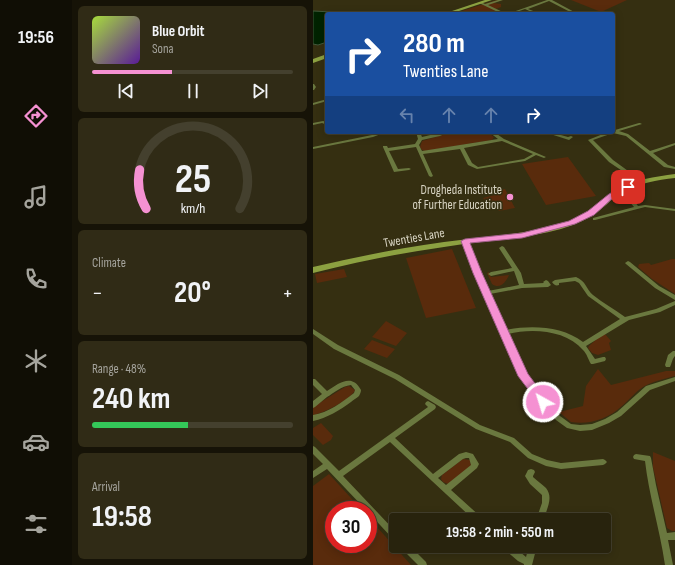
<!DOCTYPE html>
<meta charset="utf-8">
<style>
:root{--surface:#28230d;--page:#302b16;--text:#f1f3f6;--muted:#a5a49d;--line:#44402e;--accent:#f591d2}
body{margin:0;font-family:"Sofia Sans Condensed",sans-serif;background:var(--page);color:var(--text);height:100vh;display:flex;flex-direction:column;font-size:15px;white-space:nowrap}
*{box-sizing:border-box;margin:0}
p{font-size:13px;color:var(--muted)}
.icon{flex:none;width:22px;height:22px;fill:none;stroke:currentColor;stroke-width:2;stroke-linecap:round;stroke-linejoin:round}
.map{position:relative;flex:1;overflow:hidden}
.sheet{display:flex;flex-direction:column;gap:6px;padding:6px;background:#161307;width:241px}
.sheet>*{flex:none}
.guide{position:absolute;left:12px;top:12px;width:290px;height:122px;border-radius:4px;box-shadow:0 2px 10px #0003,0 0 0 1px var(--line);background:#1a4fa0;color:#fff;overflow:hidden}
.speed{position:absolute;left:12px;top:501px;display:flex;gap:8px;font-size:20px;font-weight:700;text-align:center}
.speed>*{display:grid;place-content:center;width:52px;height:52px;border-radius:50%;background:var(--surface);box-shadow:0 2px 10px #0003,0 0 0 1px var(--line);line-height:1}
.speed .limit{border:6px solid #d22;background:#fff;color:#111}
.pin{position:absolute;display:grid;place-items:center;width:34px;height:34px;color:#fff;margin:-17px;border-radius:8px;box-shadow:0 2px 6px #0006}
.me{position:absolute;width:44px;margin:-22px;rotate:321deg;stroke-linejoin:round;filter:drop-shadow(0 0 3px #0008)}
.turn{display:flex;align-items:center;gap:14px;height:84px;padding:0 12px;font-size:18px}
.turn .icon{width:52px;height:52px;stroke-width:2.5}
.turn b{display:block;font-size:28px;line-height:34px}
.lanes{display:flex;align-items:center;height:38px;padding:0 12px;background:#0003;justify-content:center;gap:20px;direction:ltr}
.lanes .off{opacity:.35}
.big{font-size:30px;font-weight:700;line-height:1.1}
.sheet .widget{flex:1;display:flex;flex-direction:column;justify-content:center;gap:6px;min-width:0;padding:0 14px;border-radius:6px;background:var(--page)}
.sheet .dial{align-items:center;gap:0}
.dial svg{height:104px;overflow:visible;fill:none;stroke:var(--line);stroke-width:7;stroke-linecap:round;text-anchor:middle}
.dial text{fill:var(--text);stroke:none}
.song{display:flex;align-items:center;gap:12px}
.cover{width:48px;height:48px;border-radius:6px;background:linear-gradient(135deg,hsl(80 70% 55%),hsl(270 70% 35%))}
.played{height:4px;border-radius:2px;background:linear-gradient(90deg,var(--accent) 40%,var(--line) 40%)}
.keys{display:flex;justify-content:space-around;direction:ltr}
.heat{display:flex;justify-content:space-between;align-items:center;font-size:22px;direction:ltr}
.charge{height:6px;border-radius:3px;background:linear-gradient(90deg,#34c759 48%,var(--line) 0)}
.trip{position:absolute;left:76px;top:513px;width:222px;height:40px;border-radius:4px;background:var(--surface);box-shadow:0 2px 10px #0003,0 0 0 1px var(--line);font-weight:700;line-height:40px;text-align:center}
main{display:flex;flex:1;min-height:0}
.menu{display:flex;flex-direction:column;width:72px;justify-content:space-around;align-items:center;background:#100e05;color:var(--muted)}
.menu .icon{width:28px;height:28px}
.menu .current{color:var(--accent)}
.menu b{font-size:18px;color:var(--text)}
.map>svg:first-child{display:block}
.green{fill:#592b0c}
.water{fill:#002301;stroke:#41583b}
.lines{fill:none;stroke-linecap:round;stroke-linejoin:round}
.street{fill:#6a783f;fill-rule:evenodd}
.secondary{fill:#8ca141;fill-rule:evenodd}
.route{fill:#f591d2;stroke:#9f5e88}
.poi-dot{fill:#f591d2;stroke:#352f11;stroke-width:1.5}
.labels{text-anchor:middle;dominant-baseline:central;stroke-width:3;stroke-linejoin:round;paint-order:stroke}
.poi-label{font-size:13px;fill:#d8d4c3;stroke:#352f11;text-anchor:end}
.street-label{font-size:13px;fill:#d8d4c3;stroke:#352f11}
</style>
<main>
<nav class="menu">
<b>19:56</b>
<svg class="icon current" aria-label="directions" viewBox="0 0 24 24"><path d="M12 3l9 9-9 9-9-9zM9 14v-3h6M13 9l2 2-2 2"/></svg>
<svg class="icon" aria-label="music" viewBox="0 0 24 24"><path d="M9 18V5l10-2v13"/><circle cx="6" cy="18" r="3"/><circle cx="16" cy="16" r="3"/></svg>
<svg class="icon" aria-label="phone" viewBox="0 0 24 24"><path d="M5 4h4l2 5-3 2q2 4 5 5l2-3 5 2v4C11 20 4 13 5 4z"/></svg>
<svg class="icon" aria-label="climate" viewBox="0 0 24 24"><path d="M12 3v18M4 7l16 10M4 17L20 7"/></svg>
<svg class="icon" aria-label="car" viewBox="0 0 24 24"><path d="M5 17H2v-5l4-1 3-4h7l3 4 3 1v5h-3M9 17h6M6 11h13"/><circle cx="7" cy="17" r="2"/><circle cx="17" cy="17" r="2"/></svg>
<svg class="icon" aria-label="filters" viewBox="0 0 24 24"><path d="M4 7h16M4 17h16"/><circle cx="9" cy="7" r="2"/><circle cx="15" cy="17" r="2"/></svg>
</nav>
<section class="sheet">
<div class="widget">
<div class="song"><i class="cover"></i><div><b>Blue Orbit</b><p>Sona</p></div></div>
<div class="played"></div>
<div class="keys"><svg class="icon" aria-label="previous" viewBox="0 0 24 24"><path d="M18 5L8 12l10 7zM5 5v14"/></svg><svg class="icon" aria-label="pause" viewBox="0 0 24 24"><path d="M8 5v14M16 5v14"/></svg><svg class="icon" aria-label="next" viewBox="0 0 24 24"><path d="M6 5l10 7-10 7zM19 5v14"/></svg></div>
</div>
<div class="widget dial"><svg viewBox="0 0 100 80">
<path d="M14 69A42 42 0 1 1 86 69"/>
<path d="M14 69A42 42 0 0 1 9 39" stroke="#f591d2"/>
<text x="50" y="56" font-size="32" font-weight="700">25</text>
<text x="50" y="72" font-size="11">km/h</text>
</svg></div>
<div class="widget"><p>Climate</p>
<div class="heat"><a>−</a><b class="big">20°</b><a>+</a></div>
</div>
<div class="widget"><p>Range · 48%</p><b class="big">240 km</b><div class="charge"></div></div>
<div class="widget"><p>Arrival</p><b class="big">19:58</b></div>
</section>
<div class="map">
<svg width="362" height="565" viewBox="0 0 362 565">
<rect width="100%" height="100%" fill="#352f11"/>
<path class="green" d="M184 0H189L180 3 188 4V7L183 9 181 11 187 14H139Z
M258 0H314L288 12Z
M139 132H174L181 137 179 140 112 151 109 150 107 147 109 141Z
M255 157 283 196 233 205 209 164Z
M192 189 202 208 186 211 182 207 178 208 170 198 189 193 187 190Z
M139 249 163 308 113 318 93 258Z
M359 259H362V294L339 279 325 267 326 264 336 263 338 265Z
M31 269 34 277 4 283 2 274Z
M176 272 178 277 196 275C193 282 187 290 179 284L174 273Z
M73 321 94 333 83 346 59 337Z
M292 334 298 341 296 343 298 350 285 355 279 353 275 348 276 346 288 335Z
M59 340 82 349 74 358 51 349Z
M285 369 298 385 353 371H362V376C351 379 340 381 330 387 322 392 316 400 309 406 295 419 276 425 258 422L246 412 270 406 273 386Z
M36 386 42 390C39 399 9 414 0 415V407L32 387Z
M8 423 20 436 18 440 10 445 0 435V428Z
M340 452 362 461V531H359L354 528 340 467Z
M150 459 157 460 158 466 135 484 130 482 128 479 129 475Z
M16 474 49 510H21V544H55V517L98 565H0V486Z"/>
<path class="water" d="M0 11 19 12 14 14V42L5 45 0 44Z"/>
<g class="lines">
<path class="street" d="M185 0H190L175 5 194 14 234 0H239L265 14H261L236 1 215 9 228 14H223L212 9 198 14H189L166 3 168 2 172 4Z
M0 84H1L3 87 1 90H0Z
M14 99V101L0 105V103Z
M10 121 14 122V125L9 123 0 125V123Z
M326 123H327L329 124 306 131 315 134 337 151 362 143V145L340 153 355 165 362 167V169L351 167 313 136 300 133 280 140 300 160 329 181V182L327 183 296 162 275 140 295 132H300V131L302 130Z
M67 132H73L60 137 0 149V147L59 135Z
M103 132H107L109 137 130 132H136L127 136 109 140 106 145 109 151 185 139 176 132H181L191 139 233 157 231 158 223 155 212 161 164 169 155 165 147 149 110 154 120 176 118 177 116 176 103 147 76 151 85 169 96 168 98 169 96 170 81 172 70 147V146H74L75 148 102 144 105 139ZM189 141 220 154 211 159 165 167 159 163 151 148Z
M231 132H237L255 137 258 136 260 137 256 140Z
M307 188H311L325 206 332 205 362 209V211L332 207 282 220H280V218L321 207 307 190Z
M152 239 155 241 175 291 206 285 201 271 178 276 175 274 178 272 199 268 186 248 189 246 191 247 208 273 211 284 231 283 230 282 233 280 235 281 238 285 235 287 209 288 177 294 193 330C218 325 249 326 270 342L307 319 275 296 266 283 262 281 246 283V285C243 286 241 285 239 282L242 280 263 277C273 281 273 289 280 295 290 303 301 309 312 317L343 309 362 301V305L347 312 316 320 273 346 282 359 290 357H292L293 359 292 361 280 364H278C275 359 274 354 270 350 253 330 219 328 195 334L213 375 225 392 247 416 258 424 267 425 279 424 292 419 304 412 333 386 362 377V381L337 390 308 416 296 423 279 430 267 431 254 428 243 420 221 396 208 378 170 293 149 241Z
M315 261 317 262 346 286 362 295V300L342 288 313 264 312 263Z
M0 329 25 345 86 375 167 425 201 438 219 454 234 460 248 463 290 459 292 460 294 462 292 464 290 465 248 469 233 466 215 458 197 442 163 429 82 379 21 349 0 334Z
M360 351H362V356C359 359 359 363 357 367H353L352 365 355 355Z
M0 379H2L14 391C26 383 39 373 48 390 48 392 47 394 46 396 44 398 40 400 38 402 27 410 14 418 0 421V415C15 413 29 402 41 393L42 390 38 385C28 386 21 393 14 397L2 407 0 408V401L9 394 0 385Z
M115 401 122 405 123 407 122 409 82 438 120 474 146 454 153 452 160 454 166 464 164 468 138 490 169 518 170 520H161L77 442 30 476 83 532V541L80 539 55 512V510H53L14 469 0 478V471L10 464 0 454V446L2 447 26 471 115 407 112 404 113 402ZM153 458H156L158 465 133 485 125 478 150 459Z
M323 454 337 456 338 458 343 485 354 533 362 532V540H355L360 565H352C347 530 336 496 332 461L321 459 320 457 321 455Z
M218 469 221 470 222 472 220 476V477C224 481 229 484 233 488 241 498 233 509 231 520H223L229 503V495L217 484 212 476 215 470Z
M88 546H97L113 562 114 565H105L89 549Z
M190 546H200L213 557 216 546H224L219 565H211V564L205 561 191 549Z"/>
<path class="secondary" d="M172 0H179L137 14H130Z
M14 54V58L0 63V59Z
M362 174V178C344 180 326 183 309 192 301 196 296 203 288 209 277 218 262 225 248 229 210 239 170 241 131 247 87 253 43 262 0 273V267C43 257 87 248 131 242 168 237 206 235 242 226 256 222 271 216 283 206 290 201 295 194 304 189 321 179 342 177 362 174Z"/>
</g>
<path class="route" d="M315 184 319 187 318 188 301 197 281 215 262 224 209 238 157 243 169 273 215 374 236 402 234 405 230 406 227 405 205 376 160 273 148 241 152 239 209 233 256 221 275 211 296 194Z"/>
<circle class="poi-dot" cx="197" cy="197" r="4"/>
<g class="labels">
<g class="poi-label">
<text x="189" y="190">Drogheda Institute<tspan x="189" dy="15">of Further Education</tspan></text>
</g>
<g class="street-label">
<text transform="translate(101 238) rotate(-10)">Twenties Lane</text>
</g>
</g>
</svg>
<div class="speed"><div class="limit">30</div></div>
<div class="pin" style="left:315px;top:187px;background:#d93025"><svg class="icon" aria-label="arrive" viewBox="0 0 24 24"><path d="M6 21V4h12l-3 4 3 4H6"/></svg></div>
<svg class="me" style="left:230px;top:402px" viewBox="-20 -20 40 40"><circle r="17" fill="#f591d2" stroke="#fff" stroke-width="3"/><path d="M0-11L8 9 0 5-8 9z" fill="#fff"/></svg>
<div class="trip">19:58 · 2 min · 550 m</div>
<div class="guide">
<div class="turn"><svg class="icon" aria-label="right" viewBox="0 0 24 24"><path d="M7 20v-9h11M14 6l5 5-5 5"/></svg><div><b>280 m</b>Twenties Lane</div></div>
<div class="lanes"><svg class="icon off" aria-label="left" viewBox="0 0 24 24"><path d="M17 20v-9H6M10 6l-5 5 5 5"/></svg><svg class="icon off" aria-label="ahead" viewBox="0 0 24 24"><path d="M12 20V5M6 11l6-6 6 6"/></svg><svg class="icon off" aria-label="ahead" viewBox="0 0 24 24"><path d="M12 20V5M6 11l6-6 6 6"/></svg><svg class="icon" aria-label="right" viewBox="0 0 24 24"><path d="M7 20v-9h11M14 6l5 5-5 5"/></svg></div>
</div>
</div>
</main>
